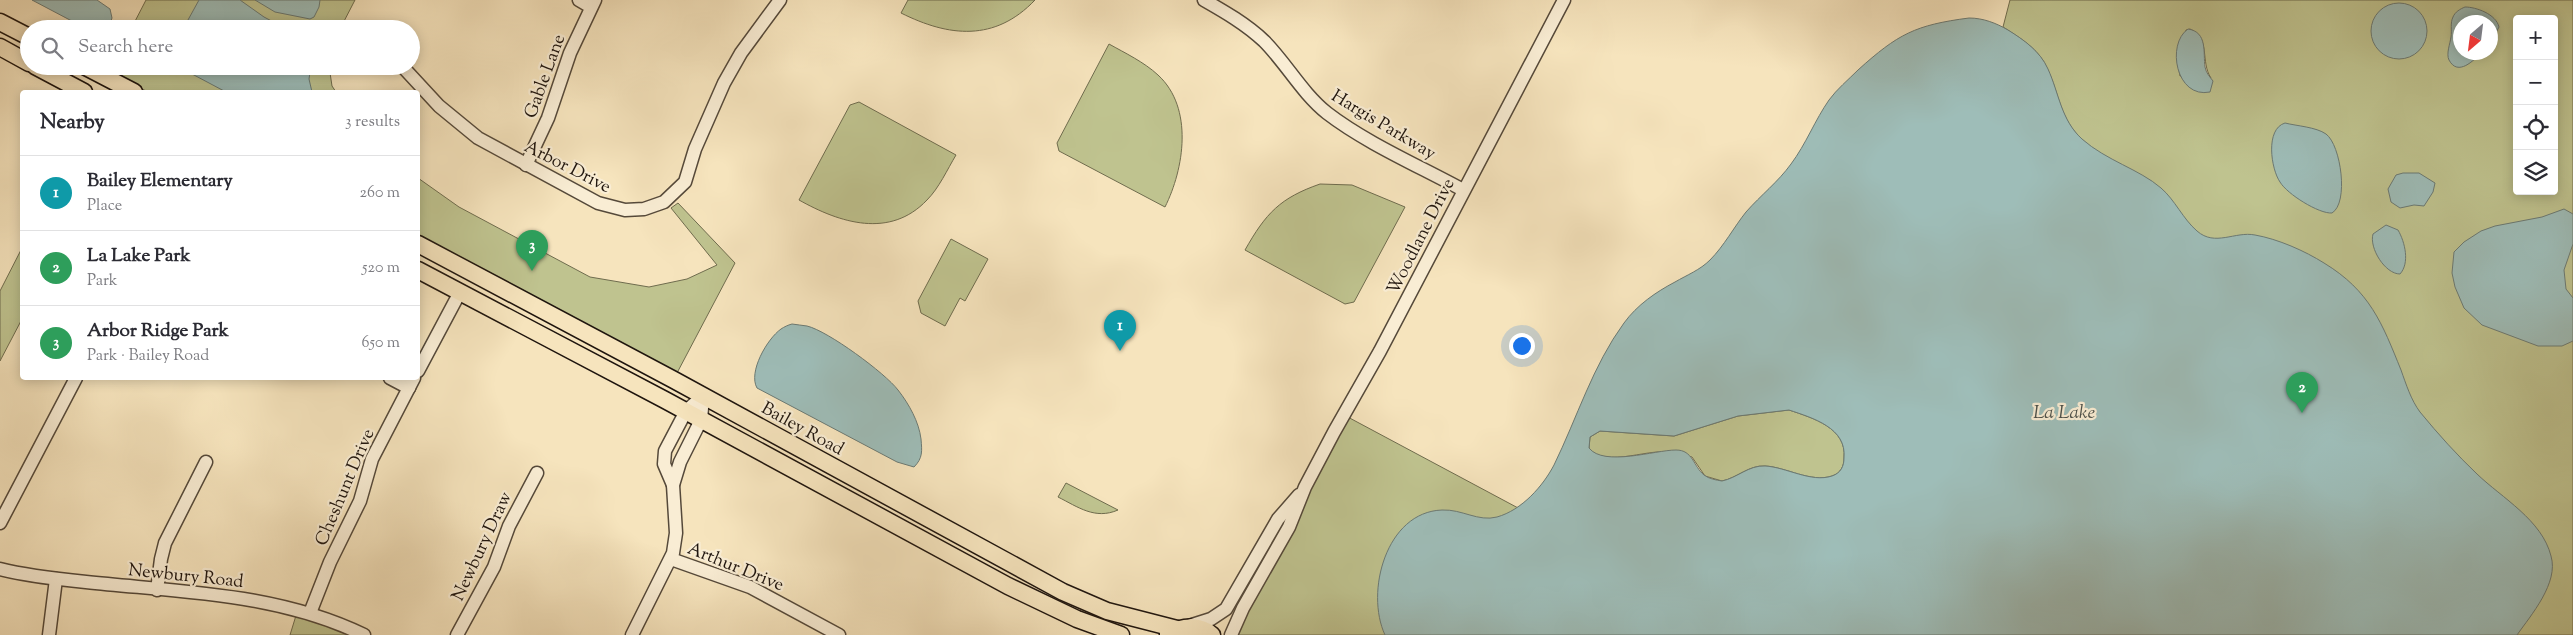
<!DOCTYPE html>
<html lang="en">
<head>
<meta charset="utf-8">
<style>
  :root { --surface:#fff; --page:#f2f2f3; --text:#2b2b33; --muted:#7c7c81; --line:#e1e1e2; --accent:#0f766e }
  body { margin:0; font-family:"Sorts Mill Goudy",serif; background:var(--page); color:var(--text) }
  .controls { position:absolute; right:15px; top:15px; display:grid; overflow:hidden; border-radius:5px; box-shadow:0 2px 12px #0003 }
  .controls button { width:45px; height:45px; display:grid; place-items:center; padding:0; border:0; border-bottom:1px solid var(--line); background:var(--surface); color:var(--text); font:25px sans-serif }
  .compass { position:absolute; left:2453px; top:15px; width:45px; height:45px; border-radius:50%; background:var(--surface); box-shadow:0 2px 12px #0003; rotate:208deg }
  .you { position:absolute; left:1521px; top:345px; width:18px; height:18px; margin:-12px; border:4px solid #fff; border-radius:50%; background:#1a73e8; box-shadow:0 0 0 8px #1a73e833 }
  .badge { display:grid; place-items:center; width:32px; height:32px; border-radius:50%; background:var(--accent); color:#fff; font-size:16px; font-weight:700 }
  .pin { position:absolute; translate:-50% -41px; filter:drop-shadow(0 1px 2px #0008) }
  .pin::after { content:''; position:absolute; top:26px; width:18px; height:15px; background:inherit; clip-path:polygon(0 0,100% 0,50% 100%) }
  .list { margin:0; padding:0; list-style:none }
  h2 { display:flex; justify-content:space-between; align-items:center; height:65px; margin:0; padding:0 20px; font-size:21px }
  h2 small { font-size:16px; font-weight:400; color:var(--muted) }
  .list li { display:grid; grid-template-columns:32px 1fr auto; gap:15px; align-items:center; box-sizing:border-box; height:75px; padding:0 20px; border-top:1px solid var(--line) }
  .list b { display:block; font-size:19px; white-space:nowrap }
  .list p { margin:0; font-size:16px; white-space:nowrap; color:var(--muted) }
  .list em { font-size:16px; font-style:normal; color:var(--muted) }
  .icon { flex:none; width:28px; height:28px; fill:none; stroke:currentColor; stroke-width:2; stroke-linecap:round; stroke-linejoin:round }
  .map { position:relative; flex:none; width:2573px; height:635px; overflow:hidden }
  .search { position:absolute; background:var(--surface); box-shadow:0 2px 12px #0003; left:20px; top:20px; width:400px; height:55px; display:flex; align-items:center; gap:12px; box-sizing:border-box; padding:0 18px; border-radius:28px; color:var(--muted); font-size:19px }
  .panel { position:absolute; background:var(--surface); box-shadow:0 2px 12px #0003; left:20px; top:90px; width:400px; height:290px; border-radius:5px }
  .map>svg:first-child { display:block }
  .green { fill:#bfc38f; stroke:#6f6c4e; fill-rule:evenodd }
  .water { fill:#9ebdb8; stroke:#6b7a74; fill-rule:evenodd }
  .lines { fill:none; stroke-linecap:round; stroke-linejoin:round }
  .minor-casing { stroke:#55493a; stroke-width:15 }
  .major-casing { stroke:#1f150e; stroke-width:19 }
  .minor { stroke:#f9edd4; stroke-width:12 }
  .major { stroke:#f6e4bd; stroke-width:16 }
  .labels { text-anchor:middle; stroke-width:4.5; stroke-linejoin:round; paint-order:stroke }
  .street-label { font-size:18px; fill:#1f150e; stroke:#f9edd4 }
  .water-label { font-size:19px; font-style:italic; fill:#4b504a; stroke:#f9edd4 }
</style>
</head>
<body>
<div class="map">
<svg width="2573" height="635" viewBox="0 0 2573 635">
  <rect width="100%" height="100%" fill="#f6e4bd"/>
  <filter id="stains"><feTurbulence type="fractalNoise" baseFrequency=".004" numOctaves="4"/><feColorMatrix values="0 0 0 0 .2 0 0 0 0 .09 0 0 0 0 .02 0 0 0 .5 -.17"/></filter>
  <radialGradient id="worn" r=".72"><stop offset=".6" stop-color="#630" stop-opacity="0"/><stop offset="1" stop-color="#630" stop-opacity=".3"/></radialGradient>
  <g class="green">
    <path d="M146,0h209l-15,29h-209z"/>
    <path d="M908,0h127c-40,42 -86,37 -134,13z"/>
    <path d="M2010,0h563v635h-660l238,-454c-27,-14 -60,-27 -79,-53 -13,-18 -15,-40 -25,-60 -8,-19 -27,-30 -44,-41zM2517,19h37v172h-37zM2460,22h30v30h-30zM2190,29c21,9 10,33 21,49l-31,-2 -3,-17 9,-29z"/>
    <path d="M1109,44c16,9 35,18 49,31 36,33 26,94 7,132l-106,-56 -2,-8z"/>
    <path d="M111,66h218l3,20 4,6h-188l-40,-21z"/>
    <path d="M859,102l97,53c-9,15 -17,33 -29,45 -37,39 -87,23 -128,0l51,-95z"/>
    <path d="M418,178l41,29 131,70 59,10 38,-8 30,-14 -46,-57 7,-5 57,60 -58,110 -259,-138z"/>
    <path d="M1320,184l32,1 53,22 -51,95 -9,2 -100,-54c21,-37 35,-52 75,-66z"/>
    <path d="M951,239l37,20 -23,42 -5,-3 -15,28 -24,-13 -3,-12z"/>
    <path d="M22,248v71l-22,42v-70z"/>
    <path d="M1789,410c24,8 58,18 55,48 0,8 -3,15 -12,18 -21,7 -46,-9 -67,-10 -16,-1 -28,12 -43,15l-17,-5 -13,-19c-8,-2 -18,-5 -27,-5 -20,-2 -60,15 -76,-3l1,-12 10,-6 74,5 64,-20z"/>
    <path d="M1344,415l322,172 -26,48h-409z"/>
    <path d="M1066,483l52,27c-23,10 -40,-3 -60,-13z"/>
    <path d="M298,609l66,26h-74z"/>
  </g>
  <g class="water">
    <path d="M32,0h65l13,9 2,9 -4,11h-21z"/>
    <path d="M199,0h41l24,17 17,9 15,3h-113z"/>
    <path d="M255,0h65l-1,7 -5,10 -4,2 -35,-7z"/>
    <circle cx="2399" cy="31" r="28"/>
    <path d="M2465,7c11,0 31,7 34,20l-8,15 -1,-20h-30v30l21,1c-7,7 -23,24 -32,7 -3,-6 1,-16 2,-23 1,-7 -1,-14 2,-20 2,-5 7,-8 12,-10z"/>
    <path d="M1969,18c14,0 27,5 39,12 16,10 32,21 40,39 11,24 13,51 34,70 25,22 57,30 79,49 14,12 22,31 36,43 18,16 38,0 58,4 23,4 50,16 69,28 46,28 58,60 77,107 5,14 10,30 19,42 18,22 37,43 57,62 25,24 65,46 74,82 8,27 -20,59 -34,79h-1132c-20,-43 1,-123 57,-125 20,-1 36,12 55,7 25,-7 46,-31 57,-52 23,-47 39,-100 70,-142 13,-18 32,-31 51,-41 12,-7 25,-12 35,-22 14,-14 24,-33 36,-48 15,-17 32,-30 45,-48 15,-20 24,-44 38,-64 8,-11 19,-20 29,-30 40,-36 57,-45 111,-52zM1789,410c24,8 58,18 55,48 0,8 -3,15 -12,18 -21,7 -46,-9 -67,-10 -16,-1 -28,12 -43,15 -6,-1 -13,-2 -18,-6 -11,-9 -11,-25 -28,-25 -21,0 -72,17 -87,-2l1,-11 10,-6 74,5 64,-20z"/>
    <path d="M2188,29c20,3 15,24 17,38 1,6 5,10 8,14l-3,11c-34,7 -44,-48 -22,-63z"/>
    <path d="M177,66h134l-2,13 3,13h-86z"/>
    <path d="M2285,123c12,3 31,4 41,11 15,11 23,69 6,79 -13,1 -45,-19 -52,-31 -9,-13 -15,-53 5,-59z"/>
    <path d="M2403,173h16l16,10 -2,9 -9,14 -10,-1 -14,3 -9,-6 -3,-13 8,-14z"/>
    <path d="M2564,209l9,5v30l-9,26 2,19 7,9v43l-11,5h-24l-56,-21 -18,-17 -9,-21 -3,-14 2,-21 10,-10 17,-11 14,-5 47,-9z"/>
    <path d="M2386,225l12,5c7,12 12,33 2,44 -15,0 -31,-26 -27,-40z"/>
    <path d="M792,324c5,1 10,1 15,2 21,5 78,47 91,64 11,14 21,32 23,49 1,12 2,19 -7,28l-17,-5 -140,-74c-9,-16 10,-49 24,-59 3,-2 7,-4 11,-5z"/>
  </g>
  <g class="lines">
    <defs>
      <g id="minor">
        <path d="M579,0l12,7"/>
        <path d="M1204,0c21,12 42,24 60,41 22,22 38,52 63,72 39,30 92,53 136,77"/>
        <path d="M402,66l37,40 39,32 120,65 27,7 19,-1 20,-7 21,-20 10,-33 29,-66 17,-30 39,-53"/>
        <path d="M526,165l22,-47 22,-65 25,-53"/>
        <path d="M418,371l42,-79"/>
        <path d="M390,378l19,10"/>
        <path d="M673,485l-9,-21 1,-13 21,-40 17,-15"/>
        <path d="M0,523l76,-145"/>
        <path d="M671,559l79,28 89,48"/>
        <path d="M0,569c28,7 57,10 86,13 94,10 192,11 278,53"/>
        <path d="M157,590l4,-31 4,-16 41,-81"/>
        <path d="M310,613l20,-51 30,-61 12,-42 42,-81"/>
        <path d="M1189,626l22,-7 15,-10 52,-90 21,-24"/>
        <path d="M49,635l7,-56"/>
        <path d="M457,635l37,-68 15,-41 28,-53"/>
        <path d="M632,635l41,-82 3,-20 -3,-48 7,-23 21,-42 2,-24"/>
        <path d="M1231,635l12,-27 46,-81 16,-40 29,-55 46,-81 184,-351"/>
      </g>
      <g id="major">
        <path d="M0,22l29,15"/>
        <path d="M0,47l29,16"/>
        <path d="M35,66l49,26"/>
        <path d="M84,66l50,26"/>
        <path d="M418,244l256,136 389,212 44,19 70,18"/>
        <path d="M418,270l247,130 343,186 69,33 44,16"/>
        <path d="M1168,634c14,-8 31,-10 44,1"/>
      </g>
    </defs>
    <use href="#minor" class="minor-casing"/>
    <use href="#major" class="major-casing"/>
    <use href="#minor" class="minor"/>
    <use href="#major" class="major"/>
  </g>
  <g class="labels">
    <g class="street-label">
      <text transform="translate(544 76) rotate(-70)" y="6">Gable Lane</text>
      <text transform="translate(1384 124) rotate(31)" y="6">Hargis Parkway</text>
      <text transform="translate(568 166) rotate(27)" y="6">Arbor Drive</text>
      <text transform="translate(1420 236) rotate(-63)" y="6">Woodlane Drive</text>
      <text transform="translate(803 428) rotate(29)" y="6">Bailey Road</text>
      <text transform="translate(344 487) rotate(-67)" y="6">Cheshunt Drive</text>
      <text transform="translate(481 546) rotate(-65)" y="6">Newbury Draw</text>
      <text transform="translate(736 566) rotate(22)" y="6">Arthur Drive</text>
      <text transform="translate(186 575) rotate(6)" y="6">Newbury Road</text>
    </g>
    <g class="water-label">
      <text x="2064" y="418">La Lake</text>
    </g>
  </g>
  <rect width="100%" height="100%" filter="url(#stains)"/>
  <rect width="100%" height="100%" fill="url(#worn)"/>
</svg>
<div class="controls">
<button>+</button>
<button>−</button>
<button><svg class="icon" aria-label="locate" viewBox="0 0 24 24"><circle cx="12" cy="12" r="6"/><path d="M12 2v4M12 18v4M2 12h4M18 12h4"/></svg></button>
<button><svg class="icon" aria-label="layers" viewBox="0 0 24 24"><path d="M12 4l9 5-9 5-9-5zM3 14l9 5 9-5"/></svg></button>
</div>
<svg class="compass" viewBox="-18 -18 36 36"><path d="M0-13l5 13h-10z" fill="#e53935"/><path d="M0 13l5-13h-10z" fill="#7c7c81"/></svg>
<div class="you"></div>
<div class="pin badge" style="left:1120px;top:351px;background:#0f9aa8">1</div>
<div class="pin badge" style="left:2302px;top:413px;background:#2e9e5b">2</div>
<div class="pin badge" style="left:532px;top:271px;background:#2e9e5b">3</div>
<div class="search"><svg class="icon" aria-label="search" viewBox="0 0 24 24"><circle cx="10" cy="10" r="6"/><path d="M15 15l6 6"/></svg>Search here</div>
<section class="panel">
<h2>Nearby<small>3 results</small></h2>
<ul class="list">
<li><span class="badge" style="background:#0f9aa8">1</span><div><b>Bailey Elementary</b><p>Place</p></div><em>260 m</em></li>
<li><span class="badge" style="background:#2e9e5b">2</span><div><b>La Lake Park</b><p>Park</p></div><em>520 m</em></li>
<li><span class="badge" style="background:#2e9e5b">3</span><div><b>Arbor Ridge Park</b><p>Park · Bailey Road</p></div><em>650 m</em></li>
</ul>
</section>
</div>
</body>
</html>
